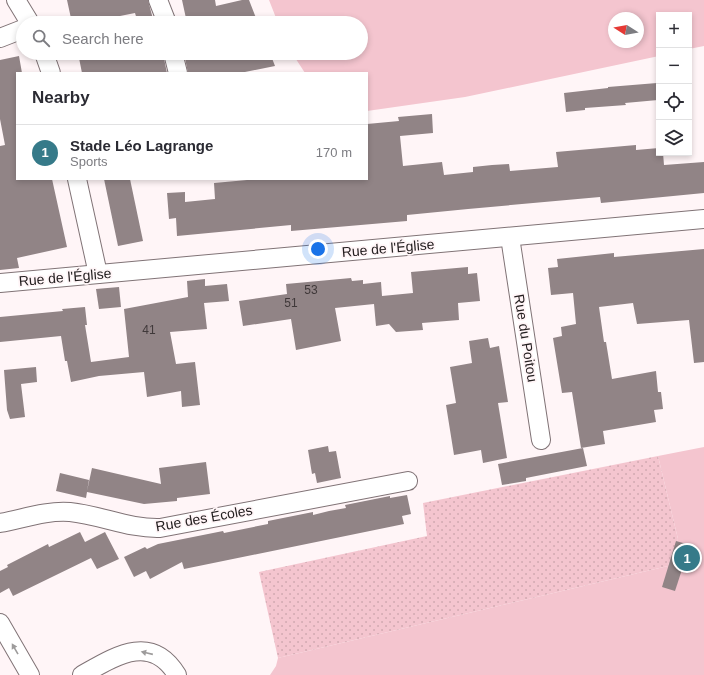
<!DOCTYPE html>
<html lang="en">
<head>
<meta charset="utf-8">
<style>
  :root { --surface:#fff; --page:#f7f7f7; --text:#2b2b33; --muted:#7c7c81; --line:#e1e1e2; --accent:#367a89 }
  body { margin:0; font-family:Helvetica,sans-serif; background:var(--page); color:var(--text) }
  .controls { position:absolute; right:12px; top:12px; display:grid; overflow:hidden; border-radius:0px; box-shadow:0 2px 6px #0003 }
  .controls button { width:36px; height:36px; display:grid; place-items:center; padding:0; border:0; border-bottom:1px solid var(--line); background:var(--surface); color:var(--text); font:20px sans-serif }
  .compass { position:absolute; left:608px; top:12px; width:36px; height:36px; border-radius:50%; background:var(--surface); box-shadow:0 2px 6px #0003; rotate:281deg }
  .you { position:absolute; left:318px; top:249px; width:14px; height:14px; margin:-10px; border:3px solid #fff; border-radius:50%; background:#1a73e8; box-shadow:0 0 0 6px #1a73e833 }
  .badge { display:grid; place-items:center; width:26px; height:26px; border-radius:50%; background:var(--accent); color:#fff; font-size:13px; font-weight:700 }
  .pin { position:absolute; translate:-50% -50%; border:2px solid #fff; box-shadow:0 1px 4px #0006 }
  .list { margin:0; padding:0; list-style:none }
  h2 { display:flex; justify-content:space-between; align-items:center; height:52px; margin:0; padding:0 16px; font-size:17px }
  h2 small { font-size:13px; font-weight:400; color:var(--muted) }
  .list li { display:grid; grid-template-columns:26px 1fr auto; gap:12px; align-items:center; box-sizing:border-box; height:56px; padding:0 16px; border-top:1px solid var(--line) }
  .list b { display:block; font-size:15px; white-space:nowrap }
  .list p { margin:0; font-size:13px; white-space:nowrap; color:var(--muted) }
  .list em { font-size:13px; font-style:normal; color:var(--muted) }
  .icon { flex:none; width:22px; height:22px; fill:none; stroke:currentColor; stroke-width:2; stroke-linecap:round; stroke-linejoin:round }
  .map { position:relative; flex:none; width:704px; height:675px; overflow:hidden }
  .search { position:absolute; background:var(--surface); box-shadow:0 2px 6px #0003; left:16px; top:16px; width:352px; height:44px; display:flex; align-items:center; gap:10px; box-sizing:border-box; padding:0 14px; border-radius:22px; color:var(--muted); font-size:15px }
  .panel { position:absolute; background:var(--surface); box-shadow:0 2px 6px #0003; left:16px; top:72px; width:352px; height:108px; border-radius:0px }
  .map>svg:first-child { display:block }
  .grass { fill:#f4c5cf; fill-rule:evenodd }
  .garden { fill:url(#garden-dots) }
  .building { fill:#918486 }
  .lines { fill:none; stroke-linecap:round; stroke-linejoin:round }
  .street-casing { stroke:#807376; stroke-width:20 }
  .street { stroke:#fff; stroke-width:18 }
  .oneway { fill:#9d9b9b }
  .labels { text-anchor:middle; stroke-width:3.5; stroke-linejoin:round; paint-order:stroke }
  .number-label { font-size:12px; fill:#40393a }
  .street-label { font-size:14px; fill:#252021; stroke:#fff5f7 }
</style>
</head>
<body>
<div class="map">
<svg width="704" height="675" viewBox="0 0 704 675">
  <defs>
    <pattern id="garden-dots" width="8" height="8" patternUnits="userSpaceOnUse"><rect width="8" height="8" fill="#f4c5cf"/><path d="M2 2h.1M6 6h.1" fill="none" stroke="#d1a9b1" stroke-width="1.8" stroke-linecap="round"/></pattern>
  </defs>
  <rect width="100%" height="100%" fill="#fff5f7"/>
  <g class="grass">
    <path d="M269,0h435v46l-15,3v-34h-30v41l-194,41 -98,14v-38h-62l-13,-20h69v-30h-83zM614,18h24v24h-24z"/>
    <path d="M704,447v228h-434l6,-9 2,-8 390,-92 5,-17h2l3,-10 -20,-83z"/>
  </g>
  <path class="garden" d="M658,456l20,83 -3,11h-2l-5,16 -390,92 -19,-86 168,-36 -4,-33z"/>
  <g class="building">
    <path d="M67,0h81l6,23h-16l-3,-10 -30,6v4h-33z"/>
    <path d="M182,0h33l1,6 26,-6h7l9,23h-71z"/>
    <path d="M78,53h34v4l20,-4h10l1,4 20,-3 4,19h-85z"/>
    <path d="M184,53h86l5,13 -35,7h-52z"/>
    <path d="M19,56l3,17h-5v106h35l15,68 -50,11 2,10 -19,2v-124l5,-1 -5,-26v-59z"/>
    <path d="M657,83l1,17 -33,3 1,2 -41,3v2l-19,2 -2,-19 44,-5v-1z"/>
    <path d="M432,114l1,19 -33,3 3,30 39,-4 2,13 29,-3v-5l19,-2 17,-1 1,7 48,-4 -2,-15 80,-7v5l23,-2v5h4l1,12 40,-3v31l-103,10 -1,-6 -132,12 -61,6v6l-116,10v-6l-114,11 -1,-18 -7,1 -2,-26 18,-1v10l30,-3 -1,-16 33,-3v-1h120v-55l32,-3 -1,-4z"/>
    <path d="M104,179h26l13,62 -25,5z"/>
    <path d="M704,249v113l-10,1 -5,-43 -52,4 -4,-21 -34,4 5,35h2l6,37 44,-8 2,21h3l2,17 -9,1 2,12 -53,9 2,13 -24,4 -9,-56 -10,1 -9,-55 9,-2 -1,-9 15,-3 -3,-31 -22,2 -3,-27 10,-1 -1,-8 57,-6v4z"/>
    <path d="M468,267v7l9,-1 3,28 -22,2 1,17 -37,3 1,7 -27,2 -7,-8 -13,2 -2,-22 -39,4 6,33 -45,9 -5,-31 -48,7 -4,-25 48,-7 -1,-10 65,-6 1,3 11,-1v4l18,-2 1,14 31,-3 -2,-21z"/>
    <path d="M205,279v7l22,-2 2,17 -25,2 3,26 -37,3 6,32 19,-2 5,43 -18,2 -1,-16 -34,6 -3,-25 -45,4 -28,6 -4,-21h-2l-4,-25 -61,6v-25l63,-6 -1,-2 23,-2 2,18h-2l6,37 38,-5 -5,-48 64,-12 -1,-16z"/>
    <path d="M119,287l2,20 -22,2 -3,-20z"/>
    <path d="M488,338l2,10 9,-2 9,56 -10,1 9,55 -24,5 -2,-13 -27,5 -8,-50 10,-2 -6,-36 22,-4 -3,-22z"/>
    <path d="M36,367l1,15 -16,2 4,33 -15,2 -3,-9 -3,-40z"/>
    <path d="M328,446l1,6 7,-1 5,27 -24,5 -2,-10 -3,1 -4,-24z"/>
    <path d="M583,448l4,18 -61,12v3l-24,4 -4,-21z"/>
    <path d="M206,462l4,32 -33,4v3l-33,3 -57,-12 -1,6 -30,-7 4,-18 29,7 -2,11 5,-23 69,16 -2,-16z"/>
    <path d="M407,495l4,19 -9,2 2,8 -220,45 -2,-7 -32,17 -4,-8 -12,6 -10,-20 21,-10 2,2 11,-5 65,-13 1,2 44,-9v-3l45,-9v3l16,-4 17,-3 -1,-3 45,-9v2z"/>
    <path d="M80,532l5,10 20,-10 14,27 -22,10 -6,-11 -78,38 -4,-8 -9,5v-22l8,-4 -1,-2 41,-21 1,3z"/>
    <path d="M676,541l14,4 -15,46 -13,-4z"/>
  </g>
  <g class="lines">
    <defs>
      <g id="street">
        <path d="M16,0l14,23"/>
        <path d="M158,0l9,23"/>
        <path d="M0,38l23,-9"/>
        <path d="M44,53l7,20"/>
        <path d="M173,53l5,20"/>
        <path d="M77,179l21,95"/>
        <path d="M510,237l31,203"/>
        <path d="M0,283l704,-64"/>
        <path d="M0,523c22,-4 47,-13 70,-11 30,3 60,17 90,16l248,-47"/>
        <path d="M0,623l30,52"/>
        <path d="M82,675c32,-18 69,-43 95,0"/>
      </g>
    </defs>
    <use href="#street" class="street-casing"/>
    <use href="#street" class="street"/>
  </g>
  <defs><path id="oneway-solid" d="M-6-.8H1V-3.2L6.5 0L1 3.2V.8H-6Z"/></defs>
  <g class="oneway">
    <use href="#oneway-solid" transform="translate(15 649) rotate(-120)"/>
    <use href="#oneway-solid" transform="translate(147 653) rotate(-167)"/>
  </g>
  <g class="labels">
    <g class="number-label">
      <text x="311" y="294">53</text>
      <text x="291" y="307">51</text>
      <text x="149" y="334">41</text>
    </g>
    <g class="street-label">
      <text transform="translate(388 248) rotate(-5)" y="5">Rue de l'Église</text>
      <text transform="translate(65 277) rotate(-5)" y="5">Rue de l'Église</text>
      <text transform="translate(526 338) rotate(81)" y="5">Rue du Poitou</text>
      <text transform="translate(204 518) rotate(-10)" y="5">Rue des Écoles</text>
    </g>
  </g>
</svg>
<div class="controls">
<button>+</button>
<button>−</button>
<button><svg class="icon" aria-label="locate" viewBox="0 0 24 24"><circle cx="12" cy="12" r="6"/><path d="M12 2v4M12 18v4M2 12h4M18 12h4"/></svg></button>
<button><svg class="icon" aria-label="layers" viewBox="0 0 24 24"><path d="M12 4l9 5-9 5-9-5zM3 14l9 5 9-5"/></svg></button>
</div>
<svg class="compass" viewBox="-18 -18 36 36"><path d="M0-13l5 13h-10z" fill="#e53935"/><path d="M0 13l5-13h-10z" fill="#7c7c81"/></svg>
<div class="you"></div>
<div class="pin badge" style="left:687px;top:558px">1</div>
<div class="search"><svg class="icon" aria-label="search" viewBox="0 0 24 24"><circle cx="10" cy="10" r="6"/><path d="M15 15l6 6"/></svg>Search here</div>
<section class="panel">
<h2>Nearby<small></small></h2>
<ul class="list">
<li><span class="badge">1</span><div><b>Stade Léo Lagrange</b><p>Sports</p></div><em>170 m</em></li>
</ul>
</section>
</div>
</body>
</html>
